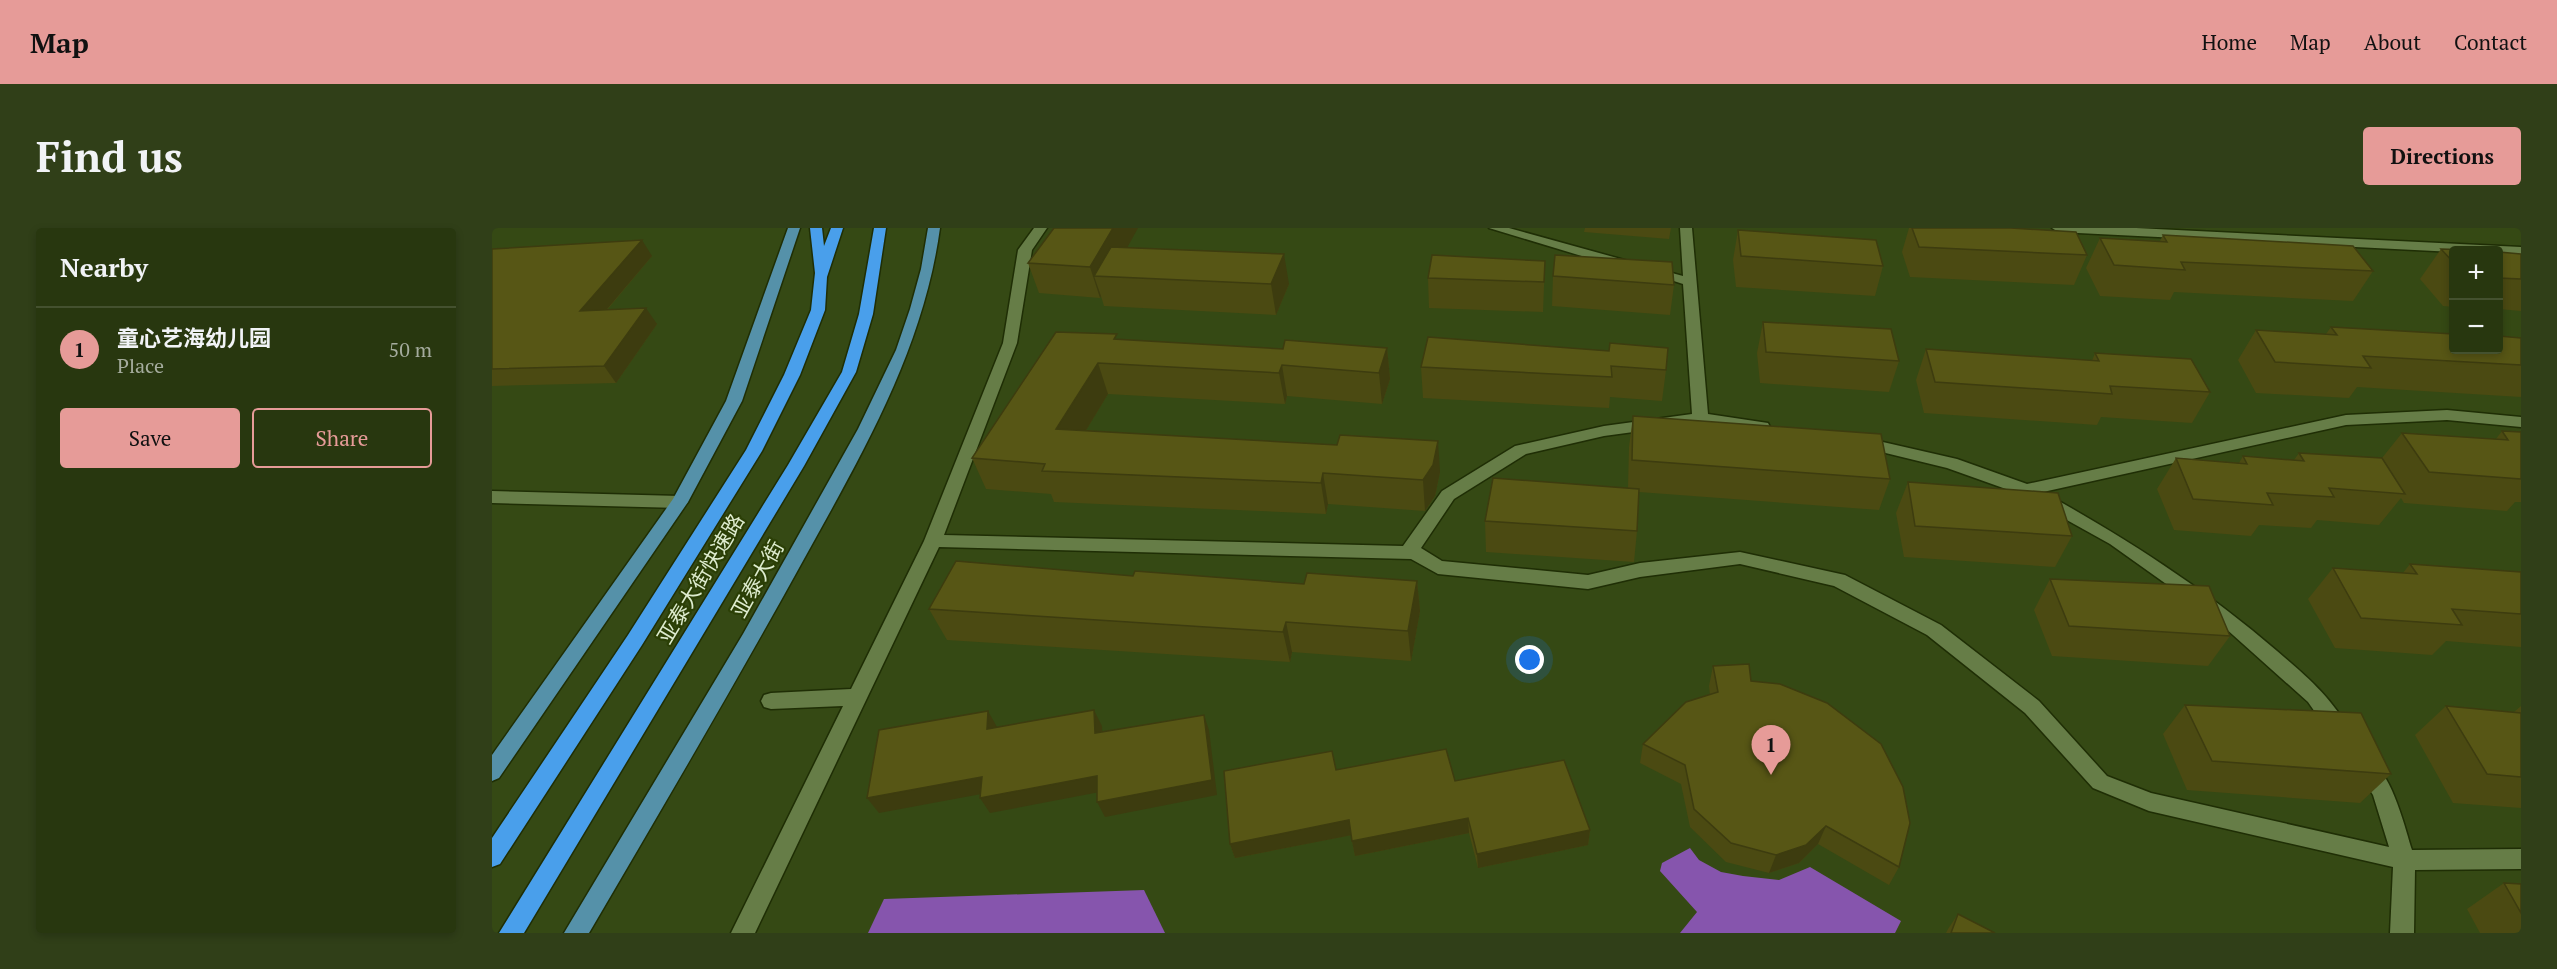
<!DOCTYPE html>
<html lang="en">
<head>
<meta charset="utf-8">
<style>
  :root { --surface:#28370f; --page:#303f18; --text:#f1f3f6; --muted:#a5ac9e; --line:#44512f; --accent:#e69b98 }
  body { margin:0; font-family:"PT Serif","Noto Sans SC",serif; background:var(--page); color:var(--text) }
  .controls { position:absolute; right:18px; top:18px; display:grid; overflow:hidden; border-radius:6px; box-shadow:0 3px 9px #0003 }
  .controls button { width:54px; height:54px; display:grid; place-items:center; padding:0; border:0; border-bottom:2px solid var(--line); background:var(--surface); color:var(--text); font:30px sans-serif }
  .you { position:absolute; left:1038px; top:432px; width:21px; height:21px; margin:-15px; border:4px solid #fff; border-radius:50%; background:#1a73e8; box-shadow:0 0 0 9px #1a73e833 }
  .badge { display:grid; place-items:center; width:39px; height:39px; border-radius:50%; background:var(--accent); color:#111; font-size:20px; font-weight:700 }
  .pin { position:absolute; translate:-50% -50px; filter:drop-shadow(0 2px 3px #0008) }
  .pin::after { content:''; position:absolute; top:32px; width:21px; height:18px; background:inherit; clip-path:polygon(0 0,100% 0,50% 100%) }
  .list { margin:0; padding:0; list-style:none }
  h2 { display:flex; justify-content:space-between; align-items:center; height:78px; margin:0; padding:0 24px; font-size:26px }
  h2 small { font-size:20px; font-weight:400; color:var(--muted) }
  .list li { display:grid; grid-template-columns:39px 1fr auto; gap:18px; align-items:center; box-sizing:border-box; height:84px; padding:0 24px; border-top:2px solid var(--line) }
  .list b { display:block; font-size:22px; white-space:nowrap }
  .list p { margin:0; font-size:20px; white-space:nowrap; color:var(--muted) }
  .list em { font-size:20px; font-style:normal; color:var(--muted) }
  .actions { display:flex; gap:12px; padding:18px 24px }
  .actions a { flex:1; padding:14px 0; border:2px solid var(--accent); border-radius:6px; text-align:center; font-size:21px; color:var(--accent) }
  .actions .main { background:var(--accent); color:#111 }
  .map { position:relative; flex:none; width:2029px; height:705px; overflow:hidden; border-radius:6px }
  header { display:flex; align-items:center; gap:36px; box-sizing:border-box; height:84px; padding:0 30px; background:var(--accent); color:#111 }
  header strong { font-size:28px }
  nav { display:flex; gap:33px; margin-inline-start:auto; font-size:21px }
  .intro { display:flex; align-items:center; justify-content:space-between; box-sizing:border-box; height:144px; padding:0 36px }
  h1 { margin:0; font-size:42px }
  .button { padding:15px 27px; border-radius:6px; background:var(--accent); color:#111; font-size:21px; font-weight:700 }
  main { display:flex; gap:36px; padding:0 36px }
  aside { flex:1; background:var(--surface); border-radius:6px; box-shadow:0 3px 9px #0003 }
  .map>svg:first-child { display:block }
  .water { fill:#8655ad }
  .lines { fill:none; stroke-linecap:round; stroke-linejoin:round }
  .minor-casing { stroke:#1f2e05; stroke-width:3 }
  .major-casing { stroke:#1f2e05; stroke-width:3 }
  .highway-casing { stroke:#1f2e05; stroke-width:3 }
  .minor { fill:#667d47; fill-rule:evenodd }
  .major { fill:#5591a9; fill-rule:evenodd }
  .highway { fill:#499feb; fill-rule:evenodd }
  .wall { fill:#4b4a12 }
  .shaded-wall { fill:#3d3c0f }
  .building { fill:#575615; stroke:#3d3c0f; stroke-width:1.5 }
  .labels { text-anchor:middle; stroke-width:4.5; stroke-linejoin:round; paint-order:stroke }
  .street-label { font-size:21px; fill:#deeccf; stroke:#2b3f06 }
</style>
</head>
<body>
<header>
<strong>Map</strong>
<nav><a>Home</a><a>Map</a><a>About</a><a>Contact</a></nav>
</header>
<div class="intro"><h1>Find us</h1><a class="button">Directions</a></div>
<main>
<aside>
<h2>Nearby<small></small></h2>
<ul class="list">
<li><span class="badge">1</span><div><b>童心艺海幼儿园</b><p>Place</p></div><em>50 m</em></li>
</ul>
<div class="actions"><a class="main">Save</a><a>Share</a></div>
</aside>
<div class="map">
<svg width="2029" height="705" viewBox="0 0 2029 705">
  <rect width="100%" height="100%" fill="#354914"/>
  <g class="water">
    <path d="M1198,620l9,12 22,12 22,4 36,4 31,-13 91,54 -6,12h-215l17,-21 -37,-41 2,-8z"/>
    <path d="M652,662l21,43h-297l16,-34z"/>
  </g>
  <g class="lines">
    <defs>
      <g id="minor">
        <path d="M542,0h13l-15,22 -15,93 -73,192 459,11 39,-55 73,-45 89,-20 88,-12 -9,-130 -40,-13 7,-4 33,9 -3,-48h12l16,186 60,9 2,4 -2,4 -6,1 -62,-9 -96,13 -78,18 -72,45 -33,49 21,13 146,14 52,-12 100,-11 105,23 96,50 98,76 68,75 44,17 238,54 -16,-52 -18,-28 3,-6c29,-11 47,68 54,89l109,-1v20l-106,1 -1,63h-24l3,-66 -244,-56 -56,-23 -68,-75 -98,-78 -93,-49 -94,-22 -100,13 -52,12 -150,-15 -27,-15 -472,-12 -184,386h-24l112,-227 -72,3 -7,-2 -3,-6 3,-6 7,-2 80,-4 73,-148 79,-198 15,-93z"/>
        <path d="M997,0h20l119,33 2,3 -2,3h-10z"/>
        <path d="M1560,0h84l385,19v8l-23,-1v-4l-44,2 -396,-20z"/>
        <path d="M1955,182l74,7v10l-74,-7 -101,5 -303,67c84,47 161,96 234,159 28,24 56,47 73,81l-3,6 -7,2 -7,-2 -25,-36 -94,-84 -104,-74 -90,-50 -73,-26 -86,-21 -8,-5 8,-5 96,22 70,25 319,-69z"/>
        <path d="M0,263l188,5 8,6 -8,6 -188,-5z"/>
      </g>
      <g id="major">
        <path d="M296,0h12l-58,173 -54,101 -189,276 -7,3v-26l181,-256 53,-98z"/>
        <path d="M436,0h12c-17,125 -81,231 -141,340 -68,123 -139,244 -210,365h-25l179,-299 115,-205 38,-79 14,-41 11,-40z"/>
      </g>
      <g id="highway">
        <path d="M318,0h12l2,18 7,-18h12l-16,49 -2,33 -25,65 -38,76 -120,194 -142,219 -8,3v-29l136,-203 118,-185 38,-75 27,-65 4,-37z"/>
        <path d="M382,0h12l-13,86 -17,58 -52,94 -280,467h-25l289,-468 54,-93 17,-58z"/>
      </g>
    </defs>
    <use href="#minor" class="minor-casing"/>
    <use href="#major" class="major-casing"/>
    <use href="#highway" class="highway-casing"/>
    <use href="#minor" class="minor"/>
    <use href="#major" class="major"/>
    <use href="#highway" class="highway"/>
  </g>
  <g class="wall">
    <path d="M1093,0h86l-2,11 -85,-7z"/>
    <path d="M1417,0h102l76,27 -13,30 -164,-8 -8,-25z"/>
    <path d="M1246,2l145,36 -8,30 -139,-9 -3,-27z"/>
    <path d="M1671,7l210,36 -20,30 -179,-9 -4,8 -70,-4 -14,-28 14,-30 60,3z"/>
    <path d="M635,20l162,36 -13,31 -172,-9 -3,-10 -1,2 -61,-5 -11,-30z"/>
    <path d="M0,21l160,7 -45,54 50,14 -41,59 -124,3z"/>
    <path d="M1949,21l13,1v57l-11,-1 -23,-27z"/>
    <path d="M2007,24l22,2v57l-22,-2z"/>
    <path d="M1053,33l-2,51 -114,-4 -1,-30z"/>
    <path d="M1061,48l121,9 -4,30 -118,-9z"/>
    <path d="M1271,94l136,39 -10,31 -129,-9 -3,-30z"/>
    <path d="M1839,99l190,11v59l-164,-10 -8,11 -93,-5 -18,-33 18,-30 70,4z"/>
    <path d="M936,109l238,33 -4,31 -52,-4 -1,11 -186,-10 -2,-31z"/>
    <path d="M626,111l165,10 104,-1 3,31 -8,25 -95,-8 -2,8 -177,-10 -22,36 354,42 -5,24 -10,15 -97,-7 -2,10 -272,-12 -3,-8 -65,-5 -14,-31z"/>
    <path d="M1434,121l166,12 3,-8 115,39 -18,31 -91,-6 -4,8 -173,-12 -8,-33z"/>
    <path d="M1141,188l257,63 -11,31 -240,-18 -2,39 -3,31 -148,-10 -1,-31 143,-33 1,-41z"/>
    <path d="M2010,203l19,1v70h-6l-8,9 -103,-8 -3,-5 -22,27 -62,-5 -6,8 -52,-3 -8,11 -77,-6 -17,-41 19,-31 63,5 4,-7 51,4 5,-7 83,5 20,-25 94,6z"/>
    <path d="M1416,254l164,54 -17,31 -151,-10 -8,-44z"/>
    <path d="M1918,336l111,8v75l-75,-6 -14,14 -97,-7 -27,-49 25,-31 70,5z"/>
    <path d="M641,348l171,8 113,-3 3,30 -9,50 -119,-9 -2,10 -343,-22 -18,-31z"/>
    <path d="M1558,351l180,57 -22,30 -156,-10 -18,-46z"/>
    <path d="M1221,438l38,15 148,186 -10,18 -71,-41 -19,19 -30,10 -43,-11 -36,-35 -9,-43 -41,-21 3,-19 67,-49 -1,-9z"/>
    <path d="M1693,477l206,69 -31,29 -173,-13 -24,-56z"/>
    <path d="M1954,478l68,6 7,-6v102l-68,-5 -38,-68z"/>
    <path d="M844,542l119,11 135,49 -2,15 -110,23 -9,-35 -114,23 -4,-21 -116,23 -5,-14z"/>
    <path d="M2012,655l17,1v49h-41l-13,-24z"/>
    <path d="M1466,686l37,19h-49l2,-4z"/>
  </g>
  <g class="shaded-wall">
    <path d="M621,0h25l-27,49 -17,-1 7,20 -1,2 -10,-31z"/>
    <path d="M150,12l10,16 -60,71 -12,-16z"/>
    <path d="M792,26l5,30 -13,31 -5,-31z"/>
    <path d="M154,80l11,16 -41,59 -12,-17z"/>
    <path d="M895,120l3,31 -8,25 -3,-31z"/>
    <path d="M606,135l10,31 -40,66 -12,-31z"/>
    <path d="M790,137l5,31 -2,8 -6,-31z"/>
    <path d="M946,213l2,31 -5,24 -10,15 -2,-31z"/>
    <path d="M831,245l5,31 -2,10 -5,-31z"/>
    <path d="M925,353l3,30 -9,50 -3,-30z"/>
    <path d="M794,394l6,30 -2,10 -7,-30z"/>
    <path d="M602,482l8,16 1,23 -8,-16z"/>
    <path d="M496,483l9,16 -10,2z"/>
    <path d="M712,487l5,15 8,65 -112,22 -8,-15z"/>
    <path d="M605,548l8,15 -115,22 -10,-15z"/>
    <path d="M490,549l10,15 -113,21 -12,-15z"/>
    <path d="M976,590l1,15 -114,23 -3,-15z"/>
    <path d="M857,592l3,15 -117,23 -5,-14z"/>
    <path d="M1334,598l-8,18 -19,19 -30,10 7,-18z"/>
    <path d="M1098,602l-2,15 -110,23 -1,-14z"/>
  </g>
  <g class="building">
    <path d="M562,0h59l-23,39 -62,-4z"/>
    <path d="M1420,0h99l65,4 11,23 -168,-8z"/>
    <path d="M1246,2l138,10 7,26 -142,-10z"/>
    <path d="M1671,7l190,11 20,25 -192,-9 4,8 -71,-5 -14,-27 67,4z"/>
    <path d="M150,12l-62,71 66,-3 -42,58 -112,3v-120z"/>
    <path d="M619,19l173,7 -13,30 -177,-8z"/>
    <path d="M1949,21l28,1h-15v13z"/>
    <path d="M2007,24l22,2v25l-22,-1z"/>
    <path d="M940,27l113,6 -1,21 -116,-4z"/>
    <path d="M1063,27l117,7 2,23 -121,-9z"/>
    <path d="M1271,94l128,7 8,32 -133,-9z"/>
    <path d="M1839,99l123,7v16h45v-14l22,2v27l-158,-9 8,12 -96,-6 -19,-32 81,5z"/>
    <path d="M564,104l61,2 -3,5 169,10 2,-9 102,8 -8,25 -97,-8 -3,8 -181,-10 -42,66 281,16 3,-10 98,6 -5,24 -10,15 -100,-7 -2,10 -279,-12 3,-7 -73,-6z"/>
    <path d="M936,109l181,14 1,-8 58,5 -2,22 -55,-4 1,11 -191,-10z"/>
    <path d="M1434,121l173,12 -4,-8 96,6 19,33 -100,-6 2,8 -177,-12z"/>
    <path d="M1141,188l248,18 9,45 -258,-19z"/>
    <path d="M2010,203l19,1v47l-92,-7 -27,-39 106,7z"/>
    <path d="M1807,225l83,5 23,36 -76,-6 5,9 -67,-4 6,12 -80,-6 -17,-41 71,6 -4,-8 61,5z"/>
    <path d="M1001,250l146,11 -2,42 -152,-10z"/>
    <path d="M1416,254l150,11 14,43 -157,-10z"/>
    <path d="M464,333l177,15 2,-5 169,13 3,-11 110,8 -9,50 -122,-9 -3,10 -354,-23z"/>
    <path d="M1918,336l111,8v42l-69,-5 10,16 -101,-7 -28,-50 84,6z"/>
    <path d="M1558,351l159,7 21,50 -161,-10z"/>
    <path d="M1257,436l2,17 29,3 47,19 54,41 22,43 7,36 -11,44 -73,-41 -20,19 -30,10 -45,-12 -37,-34 -9,-44 -42,-21 43,-42 32,-10 -5,-26z"/>
    <path d="M1693,477l176,8 30,61 -179,-13z"/>
    <path d="M1954,478l75,7v64l-34,-3z"/>
    <path d="M602,482l1,23 109,-18 8,65 -115,22v-26l-117,22 2,-21 -115,21 12,-68 109,-19 -1,18z"/>
    <path d="M954,521l9,32 109,-21 26,70 -113,24 -9,-36 -116,23 -3,-21 -119,24 -6,-73 108,-20 4,19z"/>
    <path d="M2012,655l17,1v29z"/>
    <path d="M1466,686l37,19h-44z"/>
  </g>
  <g class="labels">
    <g class="street-label">
      <text transform="translate(209 351) rotate(-59)" y="7">亚泰大街快速路</text>
      <text transform="translate(266 351) rotate(-61)" y="7">亚泰大街</text>
    </g>
  </g>
</svg>
<div class="controls">
<button>+</button>
<button>−</button>
</div>
<div class="you"></div>
<div class="pin badge" style="left:1279px;top:547px">1</div>
</div>
</main>
</body>
</html>
